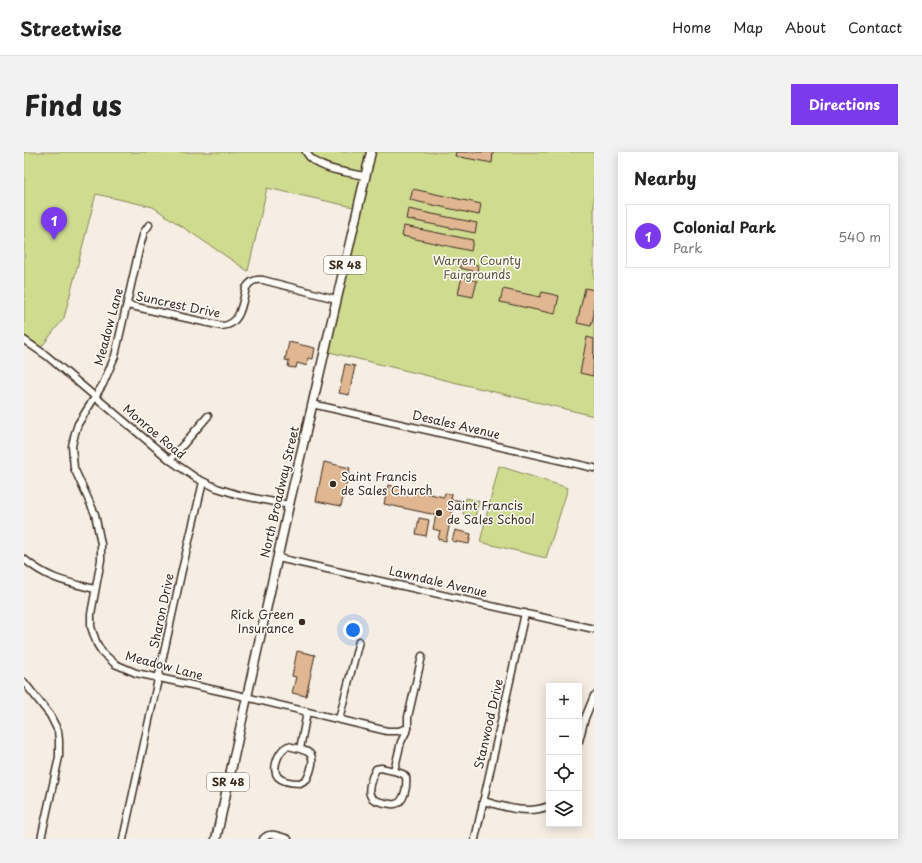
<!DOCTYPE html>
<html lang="en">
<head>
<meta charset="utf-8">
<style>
  :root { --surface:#fff; --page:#f2f2f2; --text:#222; --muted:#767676; --line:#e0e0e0; --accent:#7c3aed }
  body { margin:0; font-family:"Playpen Sans",sans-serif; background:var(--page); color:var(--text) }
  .controls { position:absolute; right:12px; bottom:12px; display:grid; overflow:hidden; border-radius:0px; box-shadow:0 2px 10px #0003 }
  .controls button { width:36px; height:36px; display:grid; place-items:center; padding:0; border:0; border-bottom:1px solid var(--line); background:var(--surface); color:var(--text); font:20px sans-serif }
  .you { position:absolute; left:329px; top:478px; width:14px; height:14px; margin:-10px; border:3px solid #fff; border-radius:50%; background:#1a73e8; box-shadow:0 0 0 6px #1a73e833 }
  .badge { display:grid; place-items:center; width:26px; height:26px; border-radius:50%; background:var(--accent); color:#fff; font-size:13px; font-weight:700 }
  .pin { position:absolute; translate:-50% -33px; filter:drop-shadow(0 1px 2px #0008) }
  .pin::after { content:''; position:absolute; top:21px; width:14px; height:12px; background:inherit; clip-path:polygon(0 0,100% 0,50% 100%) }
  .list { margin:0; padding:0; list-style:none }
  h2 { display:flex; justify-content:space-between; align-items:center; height:52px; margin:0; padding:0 16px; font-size:17px }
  h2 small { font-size:13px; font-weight:400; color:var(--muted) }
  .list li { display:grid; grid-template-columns:26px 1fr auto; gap:12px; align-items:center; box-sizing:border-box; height:64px; margin:0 8px 8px; padding:0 8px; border:1px solid var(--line); border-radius:0px }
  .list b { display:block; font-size:15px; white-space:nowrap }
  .list p { margin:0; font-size:13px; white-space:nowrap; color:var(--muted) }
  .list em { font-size:13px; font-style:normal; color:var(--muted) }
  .icon { flex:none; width:22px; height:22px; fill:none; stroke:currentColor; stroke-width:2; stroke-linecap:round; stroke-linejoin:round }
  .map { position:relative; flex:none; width:570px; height:687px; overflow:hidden; border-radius:0px }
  header { display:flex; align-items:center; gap:24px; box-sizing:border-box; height:56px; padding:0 20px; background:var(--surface); border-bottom:1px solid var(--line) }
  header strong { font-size:19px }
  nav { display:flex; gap:22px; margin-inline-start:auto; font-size:14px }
  .intro { display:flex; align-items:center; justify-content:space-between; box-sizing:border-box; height:96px; padding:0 24px }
  h1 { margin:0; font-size:28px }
  .button { padding:10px 18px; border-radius:0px; background:var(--accent); color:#fff; font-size:14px; font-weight:700 }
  main { display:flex; gap:24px; padding:0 24px }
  aside { flex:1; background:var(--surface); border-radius:0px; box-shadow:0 2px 10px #0003 }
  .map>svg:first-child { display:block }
  .green { fill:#cfdc90; stroke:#858357 }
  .building { fill:#e0b791; stroke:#3b2a1e }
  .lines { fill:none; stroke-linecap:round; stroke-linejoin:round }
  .minor-casing { stroke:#3b2a1e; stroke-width:9 }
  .major-casing { stroke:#3b2a1e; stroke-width:11 }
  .minor { stroke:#fdfcf7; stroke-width:6 }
  .major { stroke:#fdfcf7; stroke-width:8 }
  .poi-dot { fill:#3b2a1e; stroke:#fdfcf7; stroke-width:1.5 }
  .labels { text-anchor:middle; stroke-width:3; stroke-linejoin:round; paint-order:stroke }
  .shield { fill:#fdfcf7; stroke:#75695f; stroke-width:1 }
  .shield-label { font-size:11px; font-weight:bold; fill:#3b2a1e }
  .park-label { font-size:12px; fill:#60563a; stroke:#fdfcf7 }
  .street-label { font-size:12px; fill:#3b2a1e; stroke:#fdfcf7 }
  .poi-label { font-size:12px; fill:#3b2a1e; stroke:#fdfcf7; text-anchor:start }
</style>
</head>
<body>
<header>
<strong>Streetwise</strong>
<nav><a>Home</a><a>Map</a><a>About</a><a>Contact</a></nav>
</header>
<div class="intro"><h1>Find us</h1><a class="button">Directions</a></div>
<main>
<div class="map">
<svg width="570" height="687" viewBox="0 0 570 687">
  <rect width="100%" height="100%" fill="#f7eee3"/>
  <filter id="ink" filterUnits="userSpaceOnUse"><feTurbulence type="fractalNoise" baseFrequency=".025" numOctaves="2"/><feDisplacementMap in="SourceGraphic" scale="8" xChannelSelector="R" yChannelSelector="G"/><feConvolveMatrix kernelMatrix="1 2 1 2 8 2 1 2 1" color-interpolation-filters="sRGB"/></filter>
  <g filter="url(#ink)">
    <g class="green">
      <path d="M0,0h570v264l-269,-65 33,-143 -91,-20 -19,83 -95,-64 -57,-13 -32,124 -25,32 -15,-10z"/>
      <path d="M475,314l69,22 -22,70 -66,-16z"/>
      <path d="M442,346l13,3 -4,16 -12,-3z"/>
    </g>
    <g class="building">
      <path d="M432,0h37l-1,11 -37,-7z"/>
      <path d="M389,37l68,15 -2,11 -69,-15z"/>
      <path d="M384,57l69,14 -2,10 -69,-14z"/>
      <path d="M380,74l69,14 -2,11 -69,-15z"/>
      <path d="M437,109l17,4 -1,7 -17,-4z"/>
      <path d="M438,125l15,4 -4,16 -15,-3z"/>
      <path d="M561,136l9,2v24l-3,12 -14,-3z"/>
      <path d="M479,137l37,8 2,-5 17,4 -4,18 -55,-12z"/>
      <path d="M563,185l7,2 -1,37 -13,-3z"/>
      <path d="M265,190l26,6 -2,11 -5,-1 -1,8 -10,-3 -1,5 -8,-1 1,-6 -4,-1z"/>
      <path d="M321,212l10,2 -6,29 -10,-2z"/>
      <path d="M300,310l26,6 -9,38 -25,-5z"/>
      <path d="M364,333l56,12 1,-4 7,1 -1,5 11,2 -2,9 -7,-1 -7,32 -8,-2 2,-8 -7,-2 3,-14 -52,-11z"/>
      <path d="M395,366l10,2 -3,16 -10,-2z"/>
      <path d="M431,378l16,4 -2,10 -17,-3z"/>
      <path d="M273,499l18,4 -9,41 -14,-3 4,-16 -4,-1z"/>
    </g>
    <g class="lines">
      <defs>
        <g id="minor">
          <path d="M282,0c10,18 41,20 59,24"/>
          <path d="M125,73l-5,7 -5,18 -24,106 -12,28 -25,40 -3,9 -3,13 2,22 21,46 6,30v16l-10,54v13l6,17 5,8 13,12 21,9 93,20 158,38h11l10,-3"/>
          <path d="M103,153l95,21c19,-1 20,-23 24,-38 4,-7 9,-9 17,-8l73,19"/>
          <path d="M0,188l23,16 123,104 26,18 21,10 22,7 50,10"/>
          <path d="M288,252l282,64"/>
          <path d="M146,308l38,-44"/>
          <path d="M254,406l316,71"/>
          <path d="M0,407c24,20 42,23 71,30"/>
          <path d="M0,530l26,33 8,16 1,9v17l-18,82"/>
          <path d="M315,567l20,-78"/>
          <path d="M555,589l6,-23 9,-22"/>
          <path d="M276,597c2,1 7,2 9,4 7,5 1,20 -2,26l-7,4c-7,0 -17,-1 -22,-6 -7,-9 1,-27 10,-31l12,3 7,-37"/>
          <path d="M370,619l9,3 3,3c1,8 -1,26 -11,27 -3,1 -7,-1 -10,-1 -4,-1 -9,-2 -12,-4 -8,-6 -1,-23 3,-30l5,-1 13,3 7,-29 7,-14v-11l14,-61"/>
          <path d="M459,649c22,6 44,14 66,5"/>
          <path d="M99,687l59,-269 21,-88"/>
          <path d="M239,687c6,-8 16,-3 25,0"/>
          <path d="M451,687l50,-226"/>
        </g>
        <path id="major" d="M192,687l73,-334 82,-353"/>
      </defs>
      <use href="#minor" class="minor-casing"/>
      <use href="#major" class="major-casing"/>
      <use href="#minor" class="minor"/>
      <use href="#major" class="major"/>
    </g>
  </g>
  <g class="poi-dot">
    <circle cx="309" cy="332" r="4"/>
    <circle cx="415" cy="361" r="4"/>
    <circle cx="278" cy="470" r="4"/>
  </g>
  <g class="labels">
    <g class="shield">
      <rect x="300" y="104" width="42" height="18" rx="3"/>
      <rect x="183" y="621" width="42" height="18" rx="3"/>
    </g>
    <g class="shield-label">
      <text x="321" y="117">SR 48</text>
      <text x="204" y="634">SR 48</text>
    </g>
    <g class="park-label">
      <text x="453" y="113">Warren County<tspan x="453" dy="14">Fairgrounds</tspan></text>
    </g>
    <g class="street-label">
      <text transform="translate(154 153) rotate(12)" y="4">Suncrest Drive</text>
      <text transform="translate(85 175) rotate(-75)" y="4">Meadow Lane</text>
      <text transform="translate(432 273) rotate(13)" y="4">Desales Avenue</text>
      <text transform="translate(130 280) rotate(40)" y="4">Monroe Road</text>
      <text transform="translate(256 340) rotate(-77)" y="4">North Broadway Street</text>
      <text transform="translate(414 430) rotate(13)" y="4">Lawndale Avenue</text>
      <text transform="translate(138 459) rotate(-78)" y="4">Sharon Drive</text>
      <text transform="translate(140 514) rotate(15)" y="4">Meadow Lane</text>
      <text transform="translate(465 572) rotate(-77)" y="4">Stanwood Drive</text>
    </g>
    <g class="poi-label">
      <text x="317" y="329">Saint Francis<tspan x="317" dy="14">de Sales Church</tspan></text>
      <text x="423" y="358">Saint Francis<tspan x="423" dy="14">de Sales School</tspan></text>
      <text x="270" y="467" text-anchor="end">Rick Green<tspan x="270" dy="14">Insurance</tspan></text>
    </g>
  </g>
</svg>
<div class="controls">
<button>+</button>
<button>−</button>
<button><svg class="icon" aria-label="locate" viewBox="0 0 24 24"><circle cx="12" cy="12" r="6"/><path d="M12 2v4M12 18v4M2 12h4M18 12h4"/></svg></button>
<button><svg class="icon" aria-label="layers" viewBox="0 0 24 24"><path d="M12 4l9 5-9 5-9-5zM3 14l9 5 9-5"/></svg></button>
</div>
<div class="you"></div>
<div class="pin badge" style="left:30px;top:88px">1</div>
</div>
<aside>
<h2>Nearby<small></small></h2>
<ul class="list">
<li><span class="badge">1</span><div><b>Colonial Park</b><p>Park</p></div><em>540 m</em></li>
</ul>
</aside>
</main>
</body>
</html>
